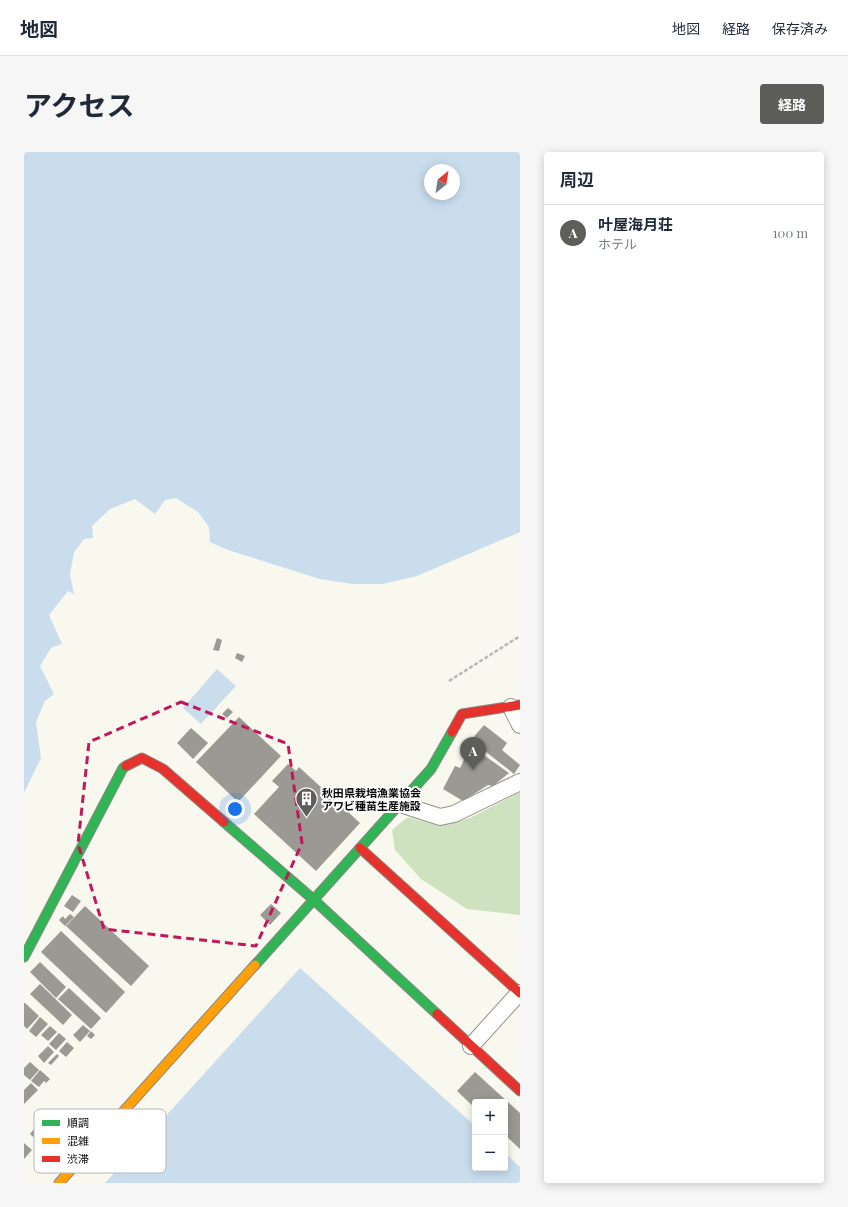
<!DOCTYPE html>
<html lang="ja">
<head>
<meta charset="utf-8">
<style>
  :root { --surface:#fff; --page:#f6f6f7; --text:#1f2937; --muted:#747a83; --line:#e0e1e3; --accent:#5d5d5a }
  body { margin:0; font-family:"Playfair Display","Noto Sans JP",serif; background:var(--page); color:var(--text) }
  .controls { position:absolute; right:12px; bottom:12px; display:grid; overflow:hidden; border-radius:4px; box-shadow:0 2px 10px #0003 }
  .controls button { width:36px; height:36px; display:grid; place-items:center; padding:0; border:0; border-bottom:1px solid var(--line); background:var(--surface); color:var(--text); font:20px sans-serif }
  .compass { position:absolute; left:400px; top:12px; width:36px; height:36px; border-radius:50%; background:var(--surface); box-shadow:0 2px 10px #0003; rotate:30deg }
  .you { position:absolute; left:211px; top:657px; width:14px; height:14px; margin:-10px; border:3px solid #fff; border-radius:50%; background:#1a73e8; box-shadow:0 0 0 6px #1a73e833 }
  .badge { display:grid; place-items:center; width:26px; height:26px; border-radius:50%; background:var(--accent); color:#fff; font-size:13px; font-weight:700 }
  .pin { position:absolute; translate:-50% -33px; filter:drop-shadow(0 1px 2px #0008) }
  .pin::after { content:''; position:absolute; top:21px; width:14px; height:12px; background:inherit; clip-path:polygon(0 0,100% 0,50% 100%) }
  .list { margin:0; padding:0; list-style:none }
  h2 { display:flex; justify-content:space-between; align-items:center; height:52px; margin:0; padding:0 16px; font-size:17px }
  h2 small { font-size:13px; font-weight:400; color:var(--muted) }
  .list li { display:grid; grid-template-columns:26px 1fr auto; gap:12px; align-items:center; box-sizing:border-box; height:56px; padding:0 16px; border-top:1px solid var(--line) }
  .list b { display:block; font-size:15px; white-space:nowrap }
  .list p { margin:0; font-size:13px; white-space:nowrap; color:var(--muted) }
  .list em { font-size:13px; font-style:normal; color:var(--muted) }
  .map { position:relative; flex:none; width:496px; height:1031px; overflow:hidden; border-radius:4px }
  header { display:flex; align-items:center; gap:24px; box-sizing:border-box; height:56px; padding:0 20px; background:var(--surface); border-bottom:1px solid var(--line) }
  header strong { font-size:19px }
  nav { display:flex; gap:22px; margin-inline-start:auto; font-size:14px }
  .intro { display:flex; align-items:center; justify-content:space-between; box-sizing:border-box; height:96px; padding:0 24px }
  h1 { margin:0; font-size:28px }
  .button { padding:10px 18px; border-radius:4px; background:var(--accent); color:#fff; font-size:14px; font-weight:700 }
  main { display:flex; gap:24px; padding:0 24px }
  aside { flex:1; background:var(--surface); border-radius:4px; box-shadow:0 2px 10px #0003 }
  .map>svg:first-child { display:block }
  .forest { fill:#cee2c0 }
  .water { fill:#c9dded; fill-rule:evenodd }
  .building { fill:#9a9994 }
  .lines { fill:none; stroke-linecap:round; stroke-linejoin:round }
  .street-casing { stroke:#91918d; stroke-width:18 }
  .fast-casing { stroke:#888883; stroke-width:11 }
  .slow-casing { stroke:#888883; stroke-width:11 }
  .jam-casing { stroke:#888883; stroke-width:11 }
  .path { stroke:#b7b7b5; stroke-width:2.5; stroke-dasharray:4 2; stroke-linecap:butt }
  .street { stroke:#fefefc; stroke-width:16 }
  .fast { stroke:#30b455; stroke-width:9 }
  .slow { stroke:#ff9f0a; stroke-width:9 }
  .jam { stroke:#e5322d; stroke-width:9 }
  .marked { fill:none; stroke:#c2185b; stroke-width:3; stroke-dasharray:8 5; stroke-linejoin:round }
  .labels { text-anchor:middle; stroke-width:4; stroke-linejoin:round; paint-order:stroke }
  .poi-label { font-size:11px; font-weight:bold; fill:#0a0a0a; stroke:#fff; text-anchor:start }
  .key { fill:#fff; stroke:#b6b6b6; stroke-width:1 }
  .key-label { font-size:11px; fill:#0a0a0a }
</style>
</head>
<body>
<header>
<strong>地図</strong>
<nav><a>地図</a><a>経路</a><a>保存済み</a></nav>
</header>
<div class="intro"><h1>アクセス</h1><a class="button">経路</a></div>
<main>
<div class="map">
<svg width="496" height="1031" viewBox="0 0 496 1031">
  <rect width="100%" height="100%" fill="#f8f8ee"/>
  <path class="forest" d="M496,640v123l-53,-6 -46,-30 -26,-29 -3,-20 16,-13 32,9 30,-8z"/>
  <g class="water">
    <path d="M0,0h496v380l-103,44 -34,8h-30l-33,-5 -92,-29 -18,-8 -1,-15 -11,-15 -22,-14 -11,2 -10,14 -20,-15 -25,10 -18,17 1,12 -9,1 -10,13 -4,22 4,20 -6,-3 -19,24 13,29 -11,4 -11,18 14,28 -9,7 -9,21 5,36 -17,35zM406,18h24v24h-24z"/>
    <path d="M193,517l19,17 -35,38 -18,-16z"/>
    <path d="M276,816l175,158v42h30v-15l15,14v16h-415z"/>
  </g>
  <g class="building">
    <path d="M193,486l5,2 -3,11 -6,-1z"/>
    <path d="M213,501l8,3 -3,6 -7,-4z"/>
    <path d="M204,556l5,4 -6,6 -5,-4z"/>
    <path d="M215,565l42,39 -43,46 -42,-40z"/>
    <path d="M460,573l23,18 -5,7 18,15 -6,9 -43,-34z"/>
    <path d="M167,576l17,15 -15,16 -16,-16z"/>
    <path d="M447,594l38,27 -16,13 -5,-1 -25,16 -20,-12 12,-23 5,2z"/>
    <path d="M264,612l8,7 3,-4 61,56 -44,48 -62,-57 25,-27 -7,-6z"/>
    <path d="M48,743l9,6 -8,11 -9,-6z"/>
    <path d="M247,752l10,9 -11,12 -10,-10z"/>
    <path d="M61,754l64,60 -18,20 -65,-60z"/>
    <path d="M46,762l4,3 -9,9 -6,-6 4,-4 2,3z"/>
    <path d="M37,779l64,61 -19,21 -65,-61z"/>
    <path d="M16,810l26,25 -10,11 -26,-26z"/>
    <path d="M16,832l32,31 -9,10 -33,-31z"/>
    <path d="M45,836l32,30 -10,11 -33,-30z"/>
    <path d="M0,851h1l14,13 -12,13 -3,-3z"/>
    <path d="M16,865l8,7 -12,13 -7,-6z"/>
    <path d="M59,873l7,6 -10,11 -7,-7z"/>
    <path d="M26,874l7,6 -9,9 -7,-6z"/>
    <path d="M67,879l4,4 -4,4 -4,-3z"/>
    <path d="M35,881l7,6 -10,11 -7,-6z"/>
    <path d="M43,890l7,6 -8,9 -7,-6z"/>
    <path d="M24,894l6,6 -10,11 -6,-7z"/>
    <path d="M33,902l2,2 -8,9 -3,-2z"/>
    <path d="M6,910l9,8 -9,10 -6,-5v-7z"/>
    <path d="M16,918l10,9 -4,4 -2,-2 -5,6 -8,-6z"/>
    <path d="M451,920l45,41v36l-15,-14v-33h-30v6l-18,-17z"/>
    <path d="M7,931l7,7 -14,14v-14z"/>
    <path d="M10,977l9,8 -4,5 -9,-8z"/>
    <path d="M0,991l8,7 -8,9z"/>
  </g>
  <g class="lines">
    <defs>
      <g id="street">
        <path d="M487,555l9,18"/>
        <path d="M376,652l40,13 14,-3 66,-32"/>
        <path d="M447,894l48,-53"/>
      </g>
      <g id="fast">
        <path d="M200,670l90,78 123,114"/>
        <path d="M0,805l99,-189 3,-2"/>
        <path d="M231,813l176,-196 21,-37"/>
      </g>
      <path id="slow" d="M35,1031l196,-218"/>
      <g id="jam">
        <path d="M428,580l10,-18 58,-9"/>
        <path d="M102,614l16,-8 21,11 61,53"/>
        <path d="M336,696l160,145"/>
        <path d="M413,862l83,77"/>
      </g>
    </defs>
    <use href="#street" class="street-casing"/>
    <use href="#fast" class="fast-casing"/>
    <use href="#slow" class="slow-casing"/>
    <use href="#jam" class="jam-casing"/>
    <path class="path" d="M425,529l71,-45"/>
    <use href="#street" class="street"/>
    <use href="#fast" class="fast"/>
    <use href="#slow" class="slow"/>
    <use href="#jam" class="jam"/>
  </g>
  <path class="marked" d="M157,550l107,42 14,99 -46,103 -152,-17 -26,-85 11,-102z"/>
  <defs>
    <symbol id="building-pin" viewBox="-11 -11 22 30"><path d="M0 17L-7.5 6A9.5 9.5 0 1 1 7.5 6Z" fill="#5d5d5a" stroke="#fff"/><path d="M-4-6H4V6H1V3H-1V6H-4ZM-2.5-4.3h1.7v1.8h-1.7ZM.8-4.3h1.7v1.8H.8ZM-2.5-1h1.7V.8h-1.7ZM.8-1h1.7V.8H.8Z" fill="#fff"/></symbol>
  </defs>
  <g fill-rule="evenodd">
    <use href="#building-pin" x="270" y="634" width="25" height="34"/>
  </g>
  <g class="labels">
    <g class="poi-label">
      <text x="298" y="645">秋田県栽培漁業協会<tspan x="298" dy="13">アワビ種苗生産施設</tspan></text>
    </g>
  </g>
  <rect x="10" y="957" width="132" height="64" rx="6" class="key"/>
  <rect x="18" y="968" width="18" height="6" fill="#30b455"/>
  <rect x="18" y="986" width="18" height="6" fill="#ff9f0a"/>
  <rect x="18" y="1004" width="18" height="6" fill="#e5322d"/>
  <g class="key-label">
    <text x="43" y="975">順調</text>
    <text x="43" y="993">混雑</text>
    <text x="43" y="1011">渋滞</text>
  </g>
</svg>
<div class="controls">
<button>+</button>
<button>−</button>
</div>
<svg class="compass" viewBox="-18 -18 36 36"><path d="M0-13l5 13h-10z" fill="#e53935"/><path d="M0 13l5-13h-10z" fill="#747a83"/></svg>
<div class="you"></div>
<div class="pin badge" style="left:449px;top:618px">A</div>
</div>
<aside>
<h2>周辺<small></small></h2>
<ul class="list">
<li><span class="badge">A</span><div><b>叶屋海月荘</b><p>ホテル</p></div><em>100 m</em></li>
</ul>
</aside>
</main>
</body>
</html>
